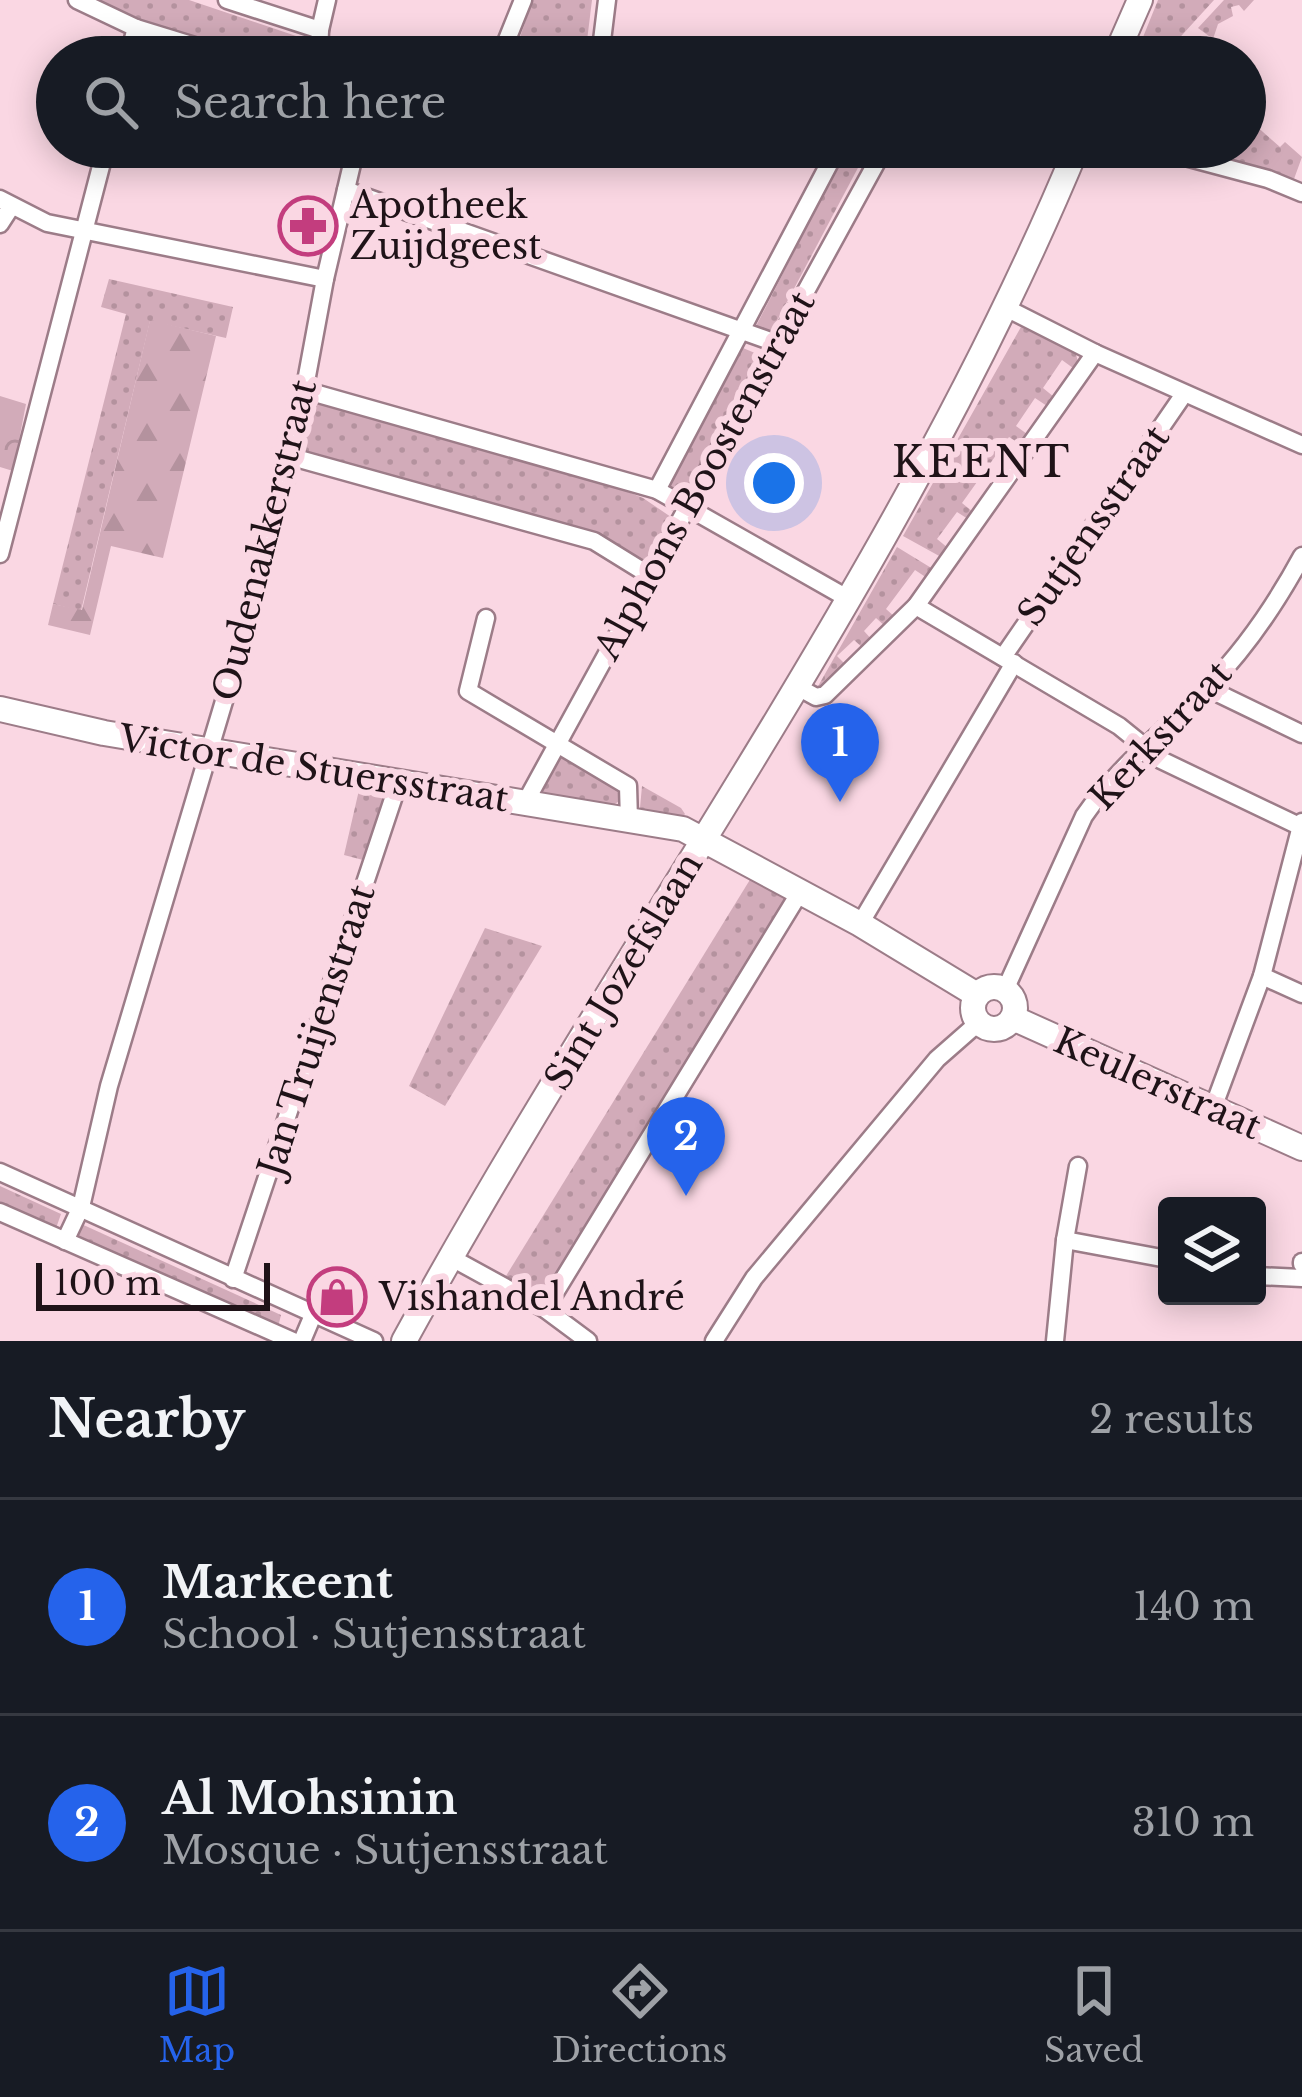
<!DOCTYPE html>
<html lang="en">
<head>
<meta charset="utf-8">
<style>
  :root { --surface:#171b24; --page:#242831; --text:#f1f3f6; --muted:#9ea1a6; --line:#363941; --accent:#2563eb }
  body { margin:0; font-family:"Libre Baskerville",serif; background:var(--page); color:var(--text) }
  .controls { position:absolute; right:36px; bottom:36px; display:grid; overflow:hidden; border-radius:12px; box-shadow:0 6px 30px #0003 }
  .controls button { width:108px; height:108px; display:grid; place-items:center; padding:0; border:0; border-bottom:3px solid var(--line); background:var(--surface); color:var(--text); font:60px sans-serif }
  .scale { position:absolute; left:36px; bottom:30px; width:234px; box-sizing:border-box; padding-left:12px; border:6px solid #1f1318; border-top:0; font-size:33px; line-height:42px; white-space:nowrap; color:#1f1318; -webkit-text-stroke:9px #fad7e3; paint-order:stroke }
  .you { position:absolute; left:774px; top:483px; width:42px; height:42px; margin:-30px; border:9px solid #fff; border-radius:50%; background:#1a73e8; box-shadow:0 0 0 18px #1a73e833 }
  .badge { display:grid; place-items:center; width:78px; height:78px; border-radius:50%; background:var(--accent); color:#fff; font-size:39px; font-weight:700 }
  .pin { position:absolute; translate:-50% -99px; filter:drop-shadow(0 3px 6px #0008) }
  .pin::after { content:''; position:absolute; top:63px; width:42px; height:36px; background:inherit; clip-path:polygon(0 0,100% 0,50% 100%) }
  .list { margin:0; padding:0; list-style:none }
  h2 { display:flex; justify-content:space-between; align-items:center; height:156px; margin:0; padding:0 48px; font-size:51px }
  h2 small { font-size:39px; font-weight:400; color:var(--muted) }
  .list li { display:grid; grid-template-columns:78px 1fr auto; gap:36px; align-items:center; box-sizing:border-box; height:216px; padding:0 48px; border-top:3px solid var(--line) }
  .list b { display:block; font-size:45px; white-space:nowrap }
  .list p { margin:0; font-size:39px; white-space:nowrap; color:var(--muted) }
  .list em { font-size:39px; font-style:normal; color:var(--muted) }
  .icon { flex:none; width:66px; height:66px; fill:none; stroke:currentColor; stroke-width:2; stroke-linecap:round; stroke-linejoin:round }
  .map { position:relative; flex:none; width:1302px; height:1341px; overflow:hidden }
  .search { position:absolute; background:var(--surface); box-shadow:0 6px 30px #0003; left:36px; right:36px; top:36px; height:132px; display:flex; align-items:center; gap:30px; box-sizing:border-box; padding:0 42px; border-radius:66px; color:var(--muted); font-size:45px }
  .sheet { height:588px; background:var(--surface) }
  nav { display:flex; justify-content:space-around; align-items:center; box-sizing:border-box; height:168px; border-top:3px solid var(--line); background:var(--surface); font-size:33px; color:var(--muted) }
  nav a { display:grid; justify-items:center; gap:6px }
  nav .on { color:var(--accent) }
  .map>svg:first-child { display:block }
  .grass { fill:url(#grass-dots) }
  .forest { fill:url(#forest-firs) }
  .park { fill:url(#park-crowns) }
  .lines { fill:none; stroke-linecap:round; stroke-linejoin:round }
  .street-casing { stroke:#9c7c88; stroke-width:21 }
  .secondary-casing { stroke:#9c7c88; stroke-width:28 }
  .street { stroke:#fff; stroke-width:16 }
  .secondary { stroke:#fff; stroke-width:24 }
  .labels { text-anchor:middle; stroke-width:12; stroke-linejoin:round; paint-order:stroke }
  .poi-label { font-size:36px; fill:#1f1318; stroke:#fad7e3; text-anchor:start }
  .street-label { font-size:36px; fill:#1f1318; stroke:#fad7e3 }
  .quarter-label { font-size:42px; letter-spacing:3px; fill:#1f1318; stroke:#fad7e3 }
</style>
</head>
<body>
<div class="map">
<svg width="1302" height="1341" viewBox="0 0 1302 1341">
  <defs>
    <pattern id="grass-dots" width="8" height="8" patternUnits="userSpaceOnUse" patternTransform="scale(3)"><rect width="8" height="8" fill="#d2abb9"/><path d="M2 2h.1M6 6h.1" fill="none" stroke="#b4929e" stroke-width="1.8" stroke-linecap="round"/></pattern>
    <pattern id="forest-firs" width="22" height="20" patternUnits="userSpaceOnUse" patternTransform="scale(3)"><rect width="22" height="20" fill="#d2abb9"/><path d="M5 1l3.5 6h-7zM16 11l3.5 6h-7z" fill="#b4929e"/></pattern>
    <pattern id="park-crowns" width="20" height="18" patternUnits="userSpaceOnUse" patternTransform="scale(3)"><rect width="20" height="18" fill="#d2abb9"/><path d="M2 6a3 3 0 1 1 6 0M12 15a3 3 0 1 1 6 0" fill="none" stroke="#b4929e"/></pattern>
  </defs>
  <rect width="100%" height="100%" fill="#fad7e3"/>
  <g class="grass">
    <path d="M97,0h92l113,38 -2,16 -124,-20z"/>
    <path d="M533,0h59l-7,57h-72z"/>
    <path d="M1158,0h56l-41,45 12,12h-50z"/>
    <path d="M1224,0h30l-10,11 -5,-6 -8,2 2,9 -15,8 -5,15 -15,-11z"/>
    <path d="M1245,116l35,31 5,-5 17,15 -8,22 -117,-32h68z"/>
    <path d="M848,147h21l-99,187 -15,-6z"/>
    <path d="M109,279l124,28 -7,31 -76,-17 -69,290 -28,-7 73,-290 -25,-7z"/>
    <path d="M1021,327l55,27 2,8 -5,6 -11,-8 -19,28 11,9 -7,9 -12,-8 -19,28 11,8 -7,10 -11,-7 -20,28 11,8 -6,9 -12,-7 -20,28 11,9 -5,7 -11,-7 -20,27 11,9 -7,9 -38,-21z"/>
    <path d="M743,348l19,8 -78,140 -15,-10z"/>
    <path d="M307,400l314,89 22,9 28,19 -25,44 -59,-26 -292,-85z"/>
    <path d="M897,547l36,22 -6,9 -12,-8 -29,39 10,9 -9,10 -11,-10 -12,13 9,10 -9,8 -10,-9 -17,16 10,10 -30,22z"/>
    <path d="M560,755l60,36 -2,11 -5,3 -73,-12z"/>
    <path d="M642,786l39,22 4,6 -4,5 -37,-5 -4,-6z"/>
    <path d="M359,790l25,6 -21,64 -19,-5z"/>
    <path d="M751,878l37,18 -246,402 -36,-22z"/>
    <path d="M485,928l57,18 -97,160 -36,-20z"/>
    <path d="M0,1186l61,28 -7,20 -54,-26z"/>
    <path d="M77,1222l204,93 -4,16 -205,-90z"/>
  </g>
  <path class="forest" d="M150,320l66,16 -53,222 -52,-12 -21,89 -42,-10 5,-21 29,6z"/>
  <path class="park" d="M0,396l26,8 -13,67 -13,-4z"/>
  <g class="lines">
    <defs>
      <g id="street">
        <path d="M77,0l59,28 -8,29"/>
        <path d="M227,0l93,30"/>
        <path d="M136,28l65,20 63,9"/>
        <path d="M319,57l1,-27 7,-30"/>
        <path d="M500,57l23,-57"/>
        <path d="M600,57l7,-57"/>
        <path d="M1148,147l120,32 34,14"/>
        <path d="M346,190l430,153"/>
        <path d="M0,199l47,24 278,56"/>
        <path d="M0,224l11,-17"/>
        <path d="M1006,308l89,45 207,92"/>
        <path d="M304,390l353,100 190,108"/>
        <path d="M292,457l302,84 55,34"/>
        <path d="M657,490l181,-343"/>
        <path d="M0,554l106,-407"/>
        <path d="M916,606l203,120 42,34 138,66"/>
        <path d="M486,618l-18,73 160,95 1,34"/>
        <path d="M1003,657l181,-263"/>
        <path d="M796,686l20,11 9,-2 91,-89 179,-253"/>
        <path d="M1207,688l95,46"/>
        <path d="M525,803l360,-656"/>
        <path d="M860,924l154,-261"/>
        <path d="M1262,976l40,18"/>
        <path d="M1005,990l79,-174c35,-51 82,-86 125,-130 38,-39 67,-82 93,-130"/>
        <path d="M1213,1108l49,-132 40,-154"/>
        <path d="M0,1172l374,169"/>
        <path d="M0,1212l293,129"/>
        <path d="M1065,1240l102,19"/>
        <path d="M65,1241l16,-34 28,-121 150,-502 33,-127 33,-178 31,-132"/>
        <path d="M450,1257l95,52 43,32"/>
        <path d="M1302,1262v2"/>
        <path d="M1257,1276l45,2"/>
        <path d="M233,1279l166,-498"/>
        <path d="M545,1309l255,-417"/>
        <path d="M302,1341l11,-26"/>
        <path d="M714,1341l40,-63 183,-219 41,-36"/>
        <path d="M1055,1341l10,-101 13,-74"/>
      </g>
      <g id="secondary">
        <path d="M1115,57l25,-57"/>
        <path d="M0,709l104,24 579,96 177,95 117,71"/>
        <circle cx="994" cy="1008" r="21"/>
        <path d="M1013,1018l289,130"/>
        <path d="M404,1341c219,-400 498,-771 673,-1194"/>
      </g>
    </defs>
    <use href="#street" class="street-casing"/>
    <use href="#secondary" class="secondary-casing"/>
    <use href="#street" class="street"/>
    <use href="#secondary" class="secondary"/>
  </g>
  <defs>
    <symbol id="pharmacy-ring" viewBox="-11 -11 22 22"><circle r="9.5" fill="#fad7e3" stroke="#c33d7e" stroke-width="1.5"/><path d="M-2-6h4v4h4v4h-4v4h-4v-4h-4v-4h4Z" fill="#c33d7e"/></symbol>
    <symbol id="shop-ring" viewBox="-11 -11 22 22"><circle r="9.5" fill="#fad7e3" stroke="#c33d7e" stroke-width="1.5"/><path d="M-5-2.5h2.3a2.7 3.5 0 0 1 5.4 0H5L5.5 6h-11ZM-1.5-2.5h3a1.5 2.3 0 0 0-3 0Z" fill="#c33d7e"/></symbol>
  </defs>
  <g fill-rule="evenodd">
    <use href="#pharmacy-ring" x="275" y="193" width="66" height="66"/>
    <use href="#shop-ring" x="304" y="1264" width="66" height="66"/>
  </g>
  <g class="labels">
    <g class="poi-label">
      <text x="350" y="218">Apotheek<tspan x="350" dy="41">Zuijdgeest</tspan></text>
      <text x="379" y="1310">Vishandel André</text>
    </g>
    <g class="street-label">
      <text transform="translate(704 475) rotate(-61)" y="13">Alphons Boostenstraat</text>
      <text transform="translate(1093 525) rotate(-55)" y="13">Sutjensstraat</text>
      <text transform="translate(264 540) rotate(-76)" y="13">Oudenakkerstraat</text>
      <text transform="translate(1160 735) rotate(-47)" y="13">Kerkstraat</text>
      <text transform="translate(314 768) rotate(9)" y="13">Victor de Stuersstraat</text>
      <text transform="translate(623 971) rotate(-59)" y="13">Sint Jozefslaan</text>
      <text transform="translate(316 1030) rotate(-72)" y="13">Jan Truijenstraat</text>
      <text transform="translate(1158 1083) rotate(24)" y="13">Keulerstraat</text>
    </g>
    <g class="quarter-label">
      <text x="982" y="477">KEENT</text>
    </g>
  </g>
</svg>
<div class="controls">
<button><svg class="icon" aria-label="layers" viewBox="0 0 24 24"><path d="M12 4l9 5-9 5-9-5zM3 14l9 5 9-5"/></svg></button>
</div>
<div class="scale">100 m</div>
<div class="you"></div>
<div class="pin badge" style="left:840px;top:802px">1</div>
<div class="pin badge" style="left:686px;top:1196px">2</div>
<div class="search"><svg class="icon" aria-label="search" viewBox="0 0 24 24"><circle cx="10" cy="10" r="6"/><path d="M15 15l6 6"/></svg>Search here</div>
</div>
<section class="sheet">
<h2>Nearby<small>2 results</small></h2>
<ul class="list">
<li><span class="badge">1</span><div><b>Markeent</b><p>School · Sutjensstraat</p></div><em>140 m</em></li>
<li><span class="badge">2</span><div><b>Al Mohsinin</b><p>Mosque · Sutjensstraat</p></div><em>310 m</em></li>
</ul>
</section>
<nav>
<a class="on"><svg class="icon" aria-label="map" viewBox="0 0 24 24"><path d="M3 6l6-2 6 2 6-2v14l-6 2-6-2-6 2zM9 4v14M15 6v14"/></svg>Map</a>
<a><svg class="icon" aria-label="directions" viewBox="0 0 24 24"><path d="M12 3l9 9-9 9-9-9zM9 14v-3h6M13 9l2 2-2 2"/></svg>Directions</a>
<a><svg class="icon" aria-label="saved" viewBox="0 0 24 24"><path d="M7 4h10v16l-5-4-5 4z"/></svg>Saved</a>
</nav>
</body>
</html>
